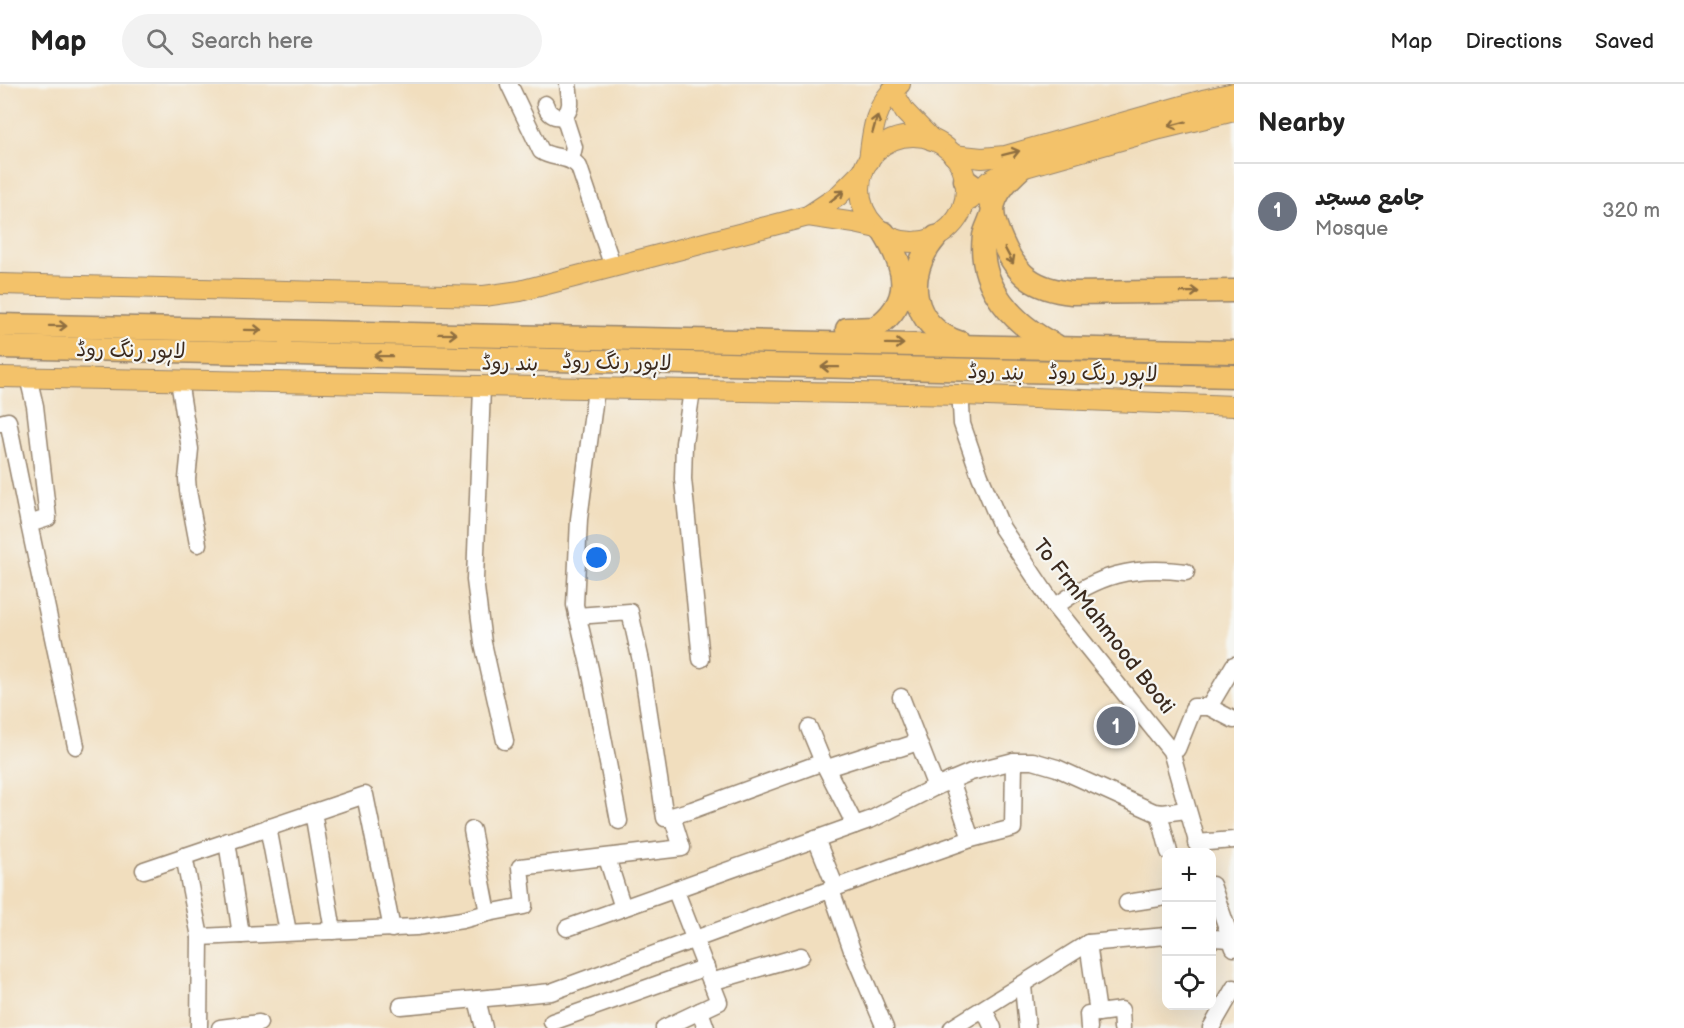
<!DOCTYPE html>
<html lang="en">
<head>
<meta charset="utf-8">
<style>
  :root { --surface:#fff; --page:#f2f2f2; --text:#222; --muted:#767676; --line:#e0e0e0; --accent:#db2777 }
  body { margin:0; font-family:"Balsamiq Sans","Playpen Sans Arabic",sans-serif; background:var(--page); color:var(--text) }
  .controls { position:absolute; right:18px; bottom:18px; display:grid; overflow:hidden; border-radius:12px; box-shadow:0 6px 24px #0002 }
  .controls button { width:54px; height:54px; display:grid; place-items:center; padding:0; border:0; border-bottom:2px solid var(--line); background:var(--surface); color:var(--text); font:30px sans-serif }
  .you { position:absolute; left:597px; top:474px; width:21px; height:21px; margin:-15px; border:4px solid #fff; border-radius:50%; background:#1a73e8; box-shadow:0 0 0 9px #1a73e833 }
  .badge { display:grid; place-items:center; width:39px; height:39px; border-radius:50%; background:var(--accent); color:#fff; font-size:20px; font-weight:700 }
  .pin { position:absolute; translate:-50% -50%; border:3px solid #fff; box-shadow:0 2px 6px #0006 }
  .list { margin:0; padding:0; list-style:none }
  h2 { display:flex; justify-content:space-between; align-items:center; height:78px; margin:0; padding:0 24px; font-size:26px }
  h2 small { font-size:20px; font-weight:400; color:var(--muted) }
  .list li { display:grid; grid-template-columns:39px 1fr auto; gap:18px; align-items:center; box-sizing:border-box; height:96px; padding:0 24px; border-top:2px solid var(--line) }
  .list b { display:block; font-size:22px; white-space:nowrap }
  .list p { margin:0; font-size:20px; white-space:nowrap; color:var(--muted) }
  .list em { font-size:20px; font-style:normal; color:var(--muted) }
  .icon { flex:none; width:33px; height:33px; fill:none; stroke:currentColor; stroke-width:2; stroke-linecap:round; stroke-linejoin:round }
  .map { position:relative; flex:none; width:1234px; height:944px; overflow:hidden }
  header { display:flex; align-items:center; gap:36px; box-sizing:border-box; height:84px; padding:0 30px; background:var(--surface); border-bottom:2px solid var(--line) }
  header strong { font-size:28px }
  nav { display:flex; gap:33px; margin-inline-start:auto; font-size:21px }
  .search { width:420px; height:54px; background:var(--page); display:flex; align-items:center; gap:15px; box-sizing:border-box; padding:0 21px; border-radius:33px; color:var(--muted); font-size:22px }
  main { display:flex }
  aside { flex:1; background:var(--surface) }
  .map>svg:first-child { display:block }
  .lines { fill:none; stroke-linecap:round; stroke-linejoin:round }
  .minor-casing { stroke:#96846e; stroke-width:19 }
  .major-casing { stroke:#96846e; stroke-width:22 }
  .highway-casing { stroke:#96846e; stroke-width:25 }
  .minor { stroke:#fff; stroke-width:16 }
  .major { stroke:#f3c26a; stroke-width:20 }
  .highway { stroke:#f3c26a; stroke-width:22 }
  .oneway { stroke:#8e6e40 }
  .labels { text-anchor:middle; stroke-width:4.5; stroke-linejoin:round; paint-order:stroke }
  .street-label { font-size:21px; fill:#3b2a1e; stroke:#f6f6f2 }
</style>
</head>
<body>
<header>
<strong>Map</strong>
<div class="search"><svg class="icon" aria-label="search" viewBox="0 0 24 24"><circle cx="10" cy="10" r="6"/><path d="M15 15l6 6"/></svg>Search here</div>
<nav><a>Map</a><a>Directions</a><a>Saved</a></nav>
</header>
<main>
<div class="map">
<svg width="1234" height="944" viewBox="0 0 1234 944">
  <rect width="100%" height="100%" fill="#f6f6f2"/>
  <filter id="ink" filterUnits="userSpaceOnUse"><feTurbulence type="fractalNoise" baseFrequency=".0167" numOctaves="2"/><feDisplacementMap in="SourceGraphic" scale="12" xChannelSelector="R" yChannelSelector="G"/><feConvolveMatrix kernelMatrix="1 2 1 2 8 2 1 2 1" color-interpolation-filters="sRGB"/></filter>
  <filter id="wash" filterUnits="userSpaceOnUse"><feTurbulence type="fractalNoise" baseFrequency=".008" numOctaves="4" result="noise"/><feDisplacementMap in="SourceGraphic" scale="24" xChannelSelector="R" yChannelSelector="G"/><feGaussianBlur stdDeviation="1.35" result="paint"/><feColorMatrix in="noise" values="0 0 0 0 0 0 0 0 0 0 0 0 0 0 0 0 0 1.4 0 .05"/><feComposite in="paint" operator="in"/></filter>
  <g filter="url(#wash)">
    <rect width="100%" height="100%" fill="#f1debe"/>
  </g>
  <g filter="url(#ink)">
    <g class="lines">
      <defs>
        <g id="minor">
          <path d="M509,0l32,67c11,8 29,4 38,16l34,100"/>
          <path d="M568,0c1,11 6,24 -4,32l10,31 -3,13"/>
          <path d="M545,20c3,10 9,14 19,12"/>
          <path d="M28,293l7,29 13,112 -19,6 47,222"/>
          <path d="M179,297l11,68 -3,30 1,12 10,53"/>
          <path d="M482,303l-7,193 8,63 22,98"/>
          <path d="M596,305l-17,130 -4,86 15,64 29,152"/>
          <path d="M692,307l-8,52 -1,36 18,180"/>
          <path d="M962,311l-1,11 1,18 18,52 22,52 53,79 116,144 29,101"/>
          <path d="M0,339l8,-2 21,103"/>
          <path d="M1055,523c42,-32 78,-42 131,-35"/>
          <path d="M577,532l53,-4 11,49 24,157 27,-8 131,-48 -14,-34"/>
          <path d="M901,613l35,90"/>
          <path d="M1209,623l25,-42"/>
          <path d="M1171,667l6,-2 17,-42h15l25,13"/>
          <path d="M823,678l32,63 17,-6 61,-31 38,-16 43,-11h19l24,7 97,44 9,1 23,-3"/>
          <path d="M827,684l56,-18 17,-2 18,-6"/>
          <path d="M951,696l20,59"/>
          <path d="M313,728l20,119"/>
          <path d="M1159,729l10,39"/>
          <path d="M268,743l20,105"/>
          <path d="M472,746l16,83"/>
          <path d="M816,755l20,49"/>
          <path d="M227,757l14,94"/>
          <path d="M1196,759l38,-3"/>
          <path d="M184,772l16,81 -1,91"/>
          <path d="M607,774l16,50"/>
          <path d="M144,786l221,-75 27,134"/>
          <path d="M1212,801l22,63"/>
          <path d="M831,806l21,60 33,78"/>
          <path d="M1127,819l39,-6"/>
          <path d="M567,844l288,-103"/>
          <path d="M200,853l216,-10 46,-7 26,-7 36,-7 -4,-39 162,-19 -10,-32"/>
          <path d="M1212,854l19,1"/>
          <path d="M1088,859l10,70 -10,1 1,14"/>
          <path d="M711,898l90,-26"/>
          <path d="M1023,902l4,42"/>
          <path d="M477,915l7,29"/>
          <path d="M401,922l150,-14 349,-128 71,-25 42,-11 1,-67"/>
          <path d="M984,925l9,19"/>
          <path d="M700,927l6,17"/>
          <path d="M1098,929l23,-3 1,18"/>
          <path d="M552,938l154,-55"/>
          <path d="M220,944l39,-5"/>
          <path d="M664,944l55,-26 -44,-113"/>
          <path d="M952,944l136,-85 78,-7"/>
          <path d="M1211,944l23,-40"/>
        </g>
        <g id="major">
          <path d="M892,6l13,22 27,28"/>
          <circle cx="913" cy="105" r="53"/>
          <path d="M953,71l29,3 23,-2 198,-56 31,-7"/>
          <path d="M869,77c3,-29 6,-59 31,-77"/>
          <path d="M970,116l19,-19 15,-8 156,-44 74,-18"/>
          <path d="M808,132l47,7 22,5"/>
          <path d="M0,200l484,12 36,-5 288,-75 30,-20 25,-25"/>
          <path d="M0,293l962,18 272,11"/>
        </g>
        <g id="highway">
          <path d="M1021,84c-11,10 -27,25 -28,42 0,10 5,22 9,31 15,35 32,48 70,52l162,-2"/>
          <path d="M965,96c8,7 23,14 27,25 3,9 -6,21 -8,31 -7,50 30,89 71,109"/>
          <path d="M936,153c-33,38 -26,90 25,106"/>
          <path d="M0,241l1234,27"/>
          <path d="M847,245l28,-1c39,-27 31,-59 9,-95"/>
          <path d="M0,263l1234,29"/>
        </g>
      </defs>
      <use href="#minor" class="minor-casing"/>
      <use href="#major" class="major-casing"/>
      <use href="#highway" class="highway-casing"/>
      <use href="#minor" class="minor"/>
      <use href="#major" class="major"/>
      <use href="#highway" class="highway"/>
    </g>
    <defs><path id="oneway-shaft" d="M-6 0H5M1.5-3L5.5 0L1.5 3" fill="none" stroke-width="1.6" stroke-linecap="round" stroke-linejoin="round" transform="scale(1.5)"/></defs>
    <g class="oneway">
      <use href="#oneway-shaft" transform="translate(875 40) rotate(-74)"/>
      <use href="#oneway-shaft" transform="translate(1177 40) rotate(165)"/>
      <use href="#oneway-shaft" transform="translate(1011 69) rotate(-14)"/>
      <use href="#oneway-shaft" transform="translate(837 112) rotate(-39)"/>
      <use href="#oneway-shaft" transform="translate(1009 172) rotate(62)"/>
      <use href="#oneway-shaft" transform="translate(1190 208) rotate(-1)"/>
      <use href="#oneway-shaft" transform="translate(58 242) rotate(1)"/>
      <use href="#oneway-shaft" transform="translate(253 246) rotate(1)"/>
      <use href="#oneway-shaft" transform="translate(448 250) rotate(1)"/>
      <use href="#oneway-shaft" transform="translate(895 260) rotate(1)"/>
      <use href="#oneway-shaft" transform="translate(383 272) rotate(-179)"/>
      <use href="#oneway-shaft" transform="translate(830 283) rotate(-179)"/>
    </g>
  </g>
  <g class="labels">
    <g class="street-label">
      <text transform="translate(131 266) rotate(1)" y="7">لاہور رنگ روڈ</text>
      <text transform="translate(617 278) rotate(1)" y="7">لاہور رنگ روڈ</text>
      <text transform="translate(510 279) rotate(1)" y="7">بند روڈ</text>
      <text transform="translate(996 288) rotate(2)" y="7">بند روڈ</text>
      <text transform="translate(1103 289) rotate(1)" y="7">لاہور رنگ روڈ</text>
      <text transform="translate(1104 542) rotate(52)" y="7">To FrmMahmood Booti</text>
    </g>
  </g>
</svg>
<div class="controls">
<button>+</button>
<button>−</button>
<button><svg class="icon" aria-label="locate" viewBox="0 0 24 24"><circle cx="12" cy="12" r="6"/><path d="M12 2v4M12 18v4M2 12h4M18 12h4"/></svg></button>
</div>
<div class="you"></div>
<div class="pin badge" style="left:1116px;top:642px;background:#6b7280">1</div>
</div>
<aside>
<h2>Nearby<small></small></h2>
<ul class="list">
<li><span class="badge" style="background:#6b7280">1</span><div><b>جامع مسجد</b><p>Mosque</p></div><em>320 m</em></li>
</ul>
</aside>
</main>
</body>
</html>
